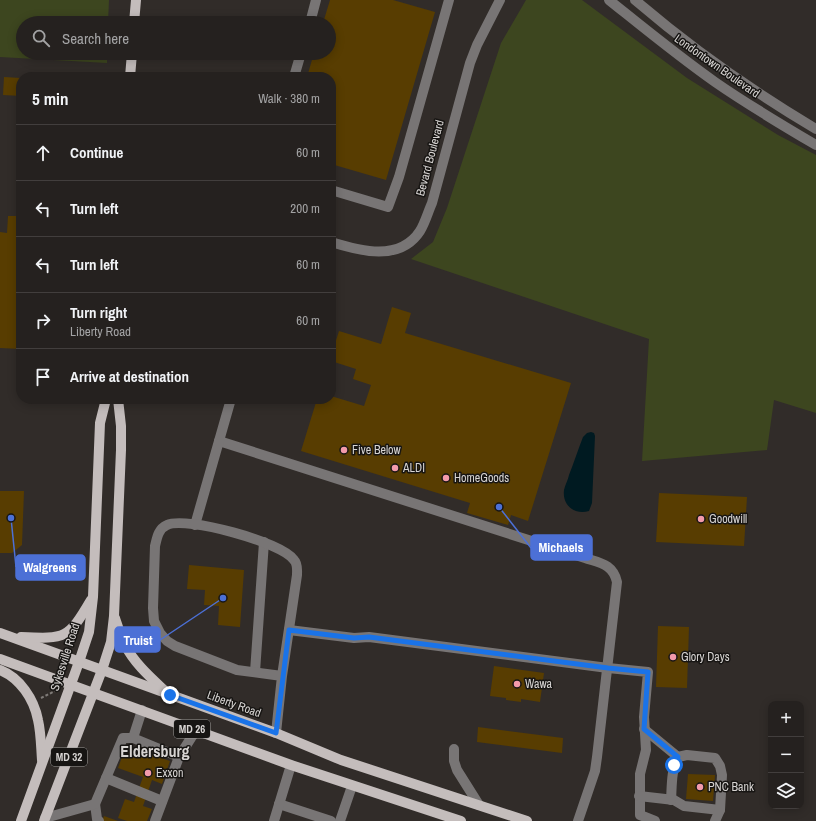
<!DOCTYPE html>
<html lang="en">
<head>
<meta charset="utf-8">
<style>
  :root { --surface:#25211f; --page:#312e2c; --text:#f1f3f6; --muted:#a3a3a4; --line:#423e3d }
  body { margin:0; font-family:"Archivo Narrow",sans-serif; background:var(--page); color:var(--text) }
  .controls { position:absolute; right:12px; bottom:12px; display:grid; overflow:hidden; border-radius:8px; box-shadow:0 2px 10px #0003 }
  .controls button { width:36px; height:36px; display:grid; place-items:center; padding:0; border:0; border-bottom:1px solid var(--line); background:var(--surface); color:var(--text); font:20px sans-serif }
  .stop { position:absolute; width:12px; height:12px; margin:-9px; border:3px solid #1a73e8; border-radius:50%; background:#fff }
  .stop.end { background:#1a73e8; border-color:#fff; box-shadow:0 1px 4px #0008 }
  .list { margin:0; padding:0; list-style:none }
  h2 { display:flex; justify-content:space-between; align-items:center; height:52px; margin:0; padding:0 16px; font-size:17px }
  h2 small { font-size:13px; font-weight:400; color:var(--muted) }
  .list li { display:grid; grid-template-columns:26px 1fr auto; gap:12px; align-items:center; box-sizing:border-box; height:56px; padding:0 16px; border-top:1px solid var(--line) }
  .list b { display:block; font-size:15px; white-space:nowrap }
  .list p { margin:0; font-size:13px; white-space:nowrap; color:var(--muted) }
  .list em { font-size:13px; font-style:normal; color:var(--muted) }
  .icon { flex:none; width:22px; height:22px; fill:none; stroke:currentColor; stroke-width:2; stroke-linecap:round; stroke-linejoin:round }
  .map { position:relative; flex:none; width:816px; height:821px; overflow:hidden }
  .search { position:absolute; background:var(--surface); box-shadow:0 2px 10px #0003; left:16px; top:16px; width:320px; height:44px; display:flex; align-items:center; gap:10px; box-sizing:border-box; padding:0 14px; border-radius:22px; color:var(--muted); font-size:15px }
  .panel { position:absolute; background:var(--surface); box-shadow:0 2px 10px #0003; left:16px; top:72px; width:320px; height:332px; border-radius:16px }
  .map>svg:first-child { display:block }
  .green { fill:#3d461f }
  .water { fill:#001a21 }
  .building { fill:#583d01 }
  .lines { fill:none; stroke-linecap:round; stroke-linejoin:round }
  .path { stroke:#7f7b78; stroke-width:2; stroke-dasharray:3 2; stroke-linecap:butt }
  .minor { stroke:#787575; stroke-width:10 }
  .major { stroke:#c4bdbc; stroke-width:10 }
  .route { stroke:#1a73e8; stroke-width:5 }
  .poi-dot { fill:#f39aaa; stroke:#171513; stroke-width:1.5 }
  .labels { text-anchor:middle; stroke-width:3; stroke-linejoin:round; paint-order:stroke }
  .shield { fill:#171513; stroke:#9d9b99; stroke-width:1 }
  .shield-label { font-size:11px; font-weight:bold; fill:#d7d4d2 }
  .street-label { font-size:12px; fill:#d7d4d2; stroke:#171513 }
  .poi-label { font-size:12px; fill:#d7d4d2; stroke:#171513; text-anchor:start }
  .district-label { font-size:16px; font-weight:bold; fill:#d7d4d2; stroke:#171513 }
  .leader { fill:none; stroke:#4c70d6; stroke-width:1.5 }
  .callout-dot { fill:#4c70d6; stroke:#171513; stroke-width:1.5 }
  .callout { fill:#4c70d6; stroke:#4c70d6; stroke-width:1.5 }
  .callout-label { font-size:13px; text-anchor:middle; font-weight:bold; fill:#fff }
</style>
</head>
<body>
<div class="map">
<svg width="816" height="821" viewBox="0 0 816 821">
  <rect width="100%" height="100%" fill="#312c29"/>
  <g class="green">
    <path d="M0,0h109l-1,23h-85v30h84v10l-107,-6z"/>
    <path d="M526,0h56l105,78 91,57 38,20v258l-42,-13 -7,50 -125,11 7,-122 -238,-80 22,-17 14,-34 54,-165z"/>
  </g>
  <path class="water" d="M591,432l3,1 1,3 -3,67 -3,8c-14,4 -27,-5 -25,-21 1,-5 4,-10 5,-15 5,-13 9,-25 14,-38l4,-4z"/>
  <g class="building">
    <path d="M330,0h63l42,12 -49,168 -55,-16v-87h-24l7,-24h15v-30h-6z"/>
    <path d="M4,77l17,1v18l-18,-1z"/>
    <path d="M8,216h13v133l-21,-1v-116l7,1z"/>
    <path d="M392,307l19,6 -6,20 166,50 -43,138 -17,-6 -3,10 -41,-12 3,-10 -169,-52 16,-52h14v-3l33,10 7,-21 -18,-6 3,-10 -25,-8v-5l8,-25 42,13z"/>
    <path d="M0,491h24l-2,54 -10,8h-12z"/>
    <path d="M659,493l88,4 -3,49 -88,-4z"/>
    <path d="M189,565l55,5 -4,57 -22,-2 1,-19 -15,-1 1,-15 -18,-1z"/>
    <path d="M658,626l31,1 -2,61 -31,-1z"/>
    <path d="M494,666l50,7 -4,29 -19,-3v3l-15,-2v-2l-16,-2z"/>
    <path d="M478,727l85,11 -1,15 -85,-11z"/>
    <path d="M126,746l44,15 -8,23 -10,-4 -9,26 9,3 -5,12h-20l-9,-3 7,-19 9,3 9,-25 -25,-9z"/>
    <path d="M688,774l27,1 -2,26 -27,-2z"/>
    <path d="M104,816l14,5h-16z"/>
  </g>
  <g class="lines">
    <path class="path" d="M41,698l14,-7"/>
    <g class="minor">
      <path d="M609,0c35,28 69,56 106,82 33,23 67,43 101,63"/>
      <path d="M635,0c56,48 117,91 181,129"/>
      <path d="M310,23l6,-23"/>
      <path d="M294,77l7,-24"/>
      <path d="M331,190l57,17 11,-30 50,-177"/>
      <path d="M331,242c29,9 69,20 89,-11 5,-8 8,-19 12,-28l38,-140 7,-18 23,-45"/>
      <path d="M219,441l366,117c15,5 28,6 32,24l-20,175 -2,14 -17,50"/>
      <path d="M195,525l36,-126"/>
      <path d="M289,630l65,8 15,-1 239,31 40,4 -4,45 2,33 -6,24v41l15,6"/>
      <path d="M255,672l9,-130"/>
      <path d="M142,710l-9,28 46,19"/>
      <path d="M644,729l34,28"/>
      <path d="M276,733l6,-57 15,-101c0,-5 1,-11 -3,-15 -12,-18 -108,-44 -127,-35 -9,4 -10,13 -12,21l-2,62 1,13 6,12 7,8 8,5 62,24 45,6"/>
      <path d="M454,749v12l3,9 22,35"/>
      <path d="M106,778l56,23"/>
      <path d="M639,796l35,4 10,6 36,4"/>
      <path d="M671,800c1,-15 0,-29 7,-43l9,-2 28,3 5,8 2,9 -2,35 -5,11"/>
      <path d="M95,804l2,15 2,2"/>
      <path d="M279,804l52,17"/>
      <path d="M45,818l50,-14 28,-66h10"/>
      <path d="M155,821l24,-64 17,-27"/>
      <path d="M274,821l17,-56"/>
      <path d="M340,821l12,-35"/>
    </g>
    <g class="major">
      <path d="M134,23l2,-23"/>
      <path d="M130,77l2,-24"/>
      <path d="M115,618c3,9 6,19 10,27 10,19 25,32 40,46"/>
      <path d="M0,633l276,100 65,27 186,61"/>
      <path d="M21,637c45,2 47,2 70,-37"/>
      <path d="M0,659l291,106 170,56"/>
      <path d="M0,670c20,8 34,29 38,50 3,13 3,27 4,40"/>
      <path d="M21,821l58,-159 10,-30 4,-35 7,-174 6,-24"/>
      <path d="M44,821l58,-151 9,-28 3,-26 7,-166v-24l-3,-27"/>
    </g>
  </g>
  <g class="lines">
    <path class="route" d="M170,695l106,38 13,-103 65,8 15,-1 239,31 40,4 -4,57 34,28 -4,8"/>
  </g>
  <g class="poi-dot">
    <circle cx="344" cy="450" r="4"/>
    <circle cx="395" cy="468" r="4"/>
    <circle cx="446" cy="478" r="4"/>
    <circle cx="701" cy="519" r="4"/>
    <circle cx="673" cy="657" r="4"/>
    <circle cx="517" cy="684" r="4"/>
    <circle cx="148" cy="773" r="4"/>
    <circle cx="700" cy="787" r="4"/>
  </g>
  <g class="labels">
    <g class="shield">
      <rect x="174" y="720" width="36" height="18" rx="3"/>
      <rect x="51" y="748" width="36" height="18" rx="3"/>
    </g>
    <g class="shield-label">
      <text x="192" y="733">MD 26</text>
      <text x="69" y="761">MD 32</text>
    </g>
    <g class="street-label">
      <text transform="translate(717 66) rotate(35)" y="4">Londontown Boulevard</text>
      <text transform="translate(430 158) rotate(-75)" y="4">Bevard Boulevard</text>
      <text transform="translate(65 657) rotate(-72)" y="4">Sykesville Road</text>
      <text transform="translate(234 704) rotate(20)" y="4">Liberty Road</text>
    </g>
    <g class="poi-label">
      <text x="352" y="454">Five Below</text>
      <text x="403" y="472">ALDI</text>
      <text x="454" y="482">HomeGoods</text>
      <text x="709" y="523">Goodwill</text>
      <text x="681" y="661">Glory Days</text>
      <text x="525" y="688">Wawa</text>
      <text x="156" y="777">Exxon</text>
      <text x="708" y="791">PNC Bank</text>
    </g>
    <g class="district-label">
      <text x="155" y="757">Eldersburg</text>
    </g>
  </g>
  <path class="leader" d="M499 507L531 548M11 518L16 567M223 598L160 640"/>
  <g class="callout-dot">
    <circle cx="499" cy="507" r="4"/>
    <circle cx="11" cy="518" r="4"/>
    <circle cx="223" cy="598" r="4"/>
  </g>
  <g class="callout">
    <rect x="531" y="535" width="61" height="25" rx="4"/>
    <rect x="16" y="555" width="69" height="25" rx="4"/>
    <rect x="115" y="627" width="45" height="25" rx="4"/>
  </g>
  <g class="callout-label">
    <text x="561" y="552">Michaels</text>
    <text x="50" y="572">Walgreens</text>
    <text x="138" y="645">Truist</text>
  </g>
</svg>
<div class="controls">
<button>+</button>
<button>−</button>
<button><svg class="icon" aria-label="layers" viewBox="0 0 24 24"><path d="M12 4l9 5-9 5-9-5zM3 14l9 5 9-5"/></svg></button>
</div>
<div class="stop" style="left:674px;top:765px"></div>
<div class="stop end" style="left:170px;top:695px"></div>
<div class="search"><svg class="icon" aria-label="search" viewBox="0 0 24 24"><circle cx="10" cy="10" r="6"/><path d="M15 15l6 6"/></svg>Search here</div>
<section class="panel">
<h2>5 min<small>Walk · 380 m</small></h2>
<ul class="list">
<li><svg class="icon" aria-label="ahead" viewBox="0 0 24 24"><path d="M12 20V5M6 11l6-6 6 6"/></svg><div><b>Continue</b></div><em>60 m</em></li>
<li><svg class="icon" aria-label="left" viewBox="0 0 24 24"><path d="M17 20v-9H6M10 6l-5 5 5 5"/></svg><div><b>Turn left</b></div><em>200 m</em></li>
<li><svg class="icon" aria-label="left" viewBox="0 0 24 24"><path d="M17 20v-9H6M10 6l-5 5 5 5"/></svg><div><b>Turn left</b></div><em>60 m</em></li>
<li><svg class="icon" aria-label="right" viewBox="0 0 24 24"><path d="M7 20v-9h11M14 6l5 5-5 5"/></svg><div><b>Turn right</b><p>Liberty Road</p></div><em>60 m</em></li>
<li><svg class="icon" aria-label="arrive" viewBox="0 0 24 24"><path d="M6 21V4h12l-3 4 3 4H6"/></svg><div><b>Arrive at destination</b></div></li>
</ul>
</section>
</div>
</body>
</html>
